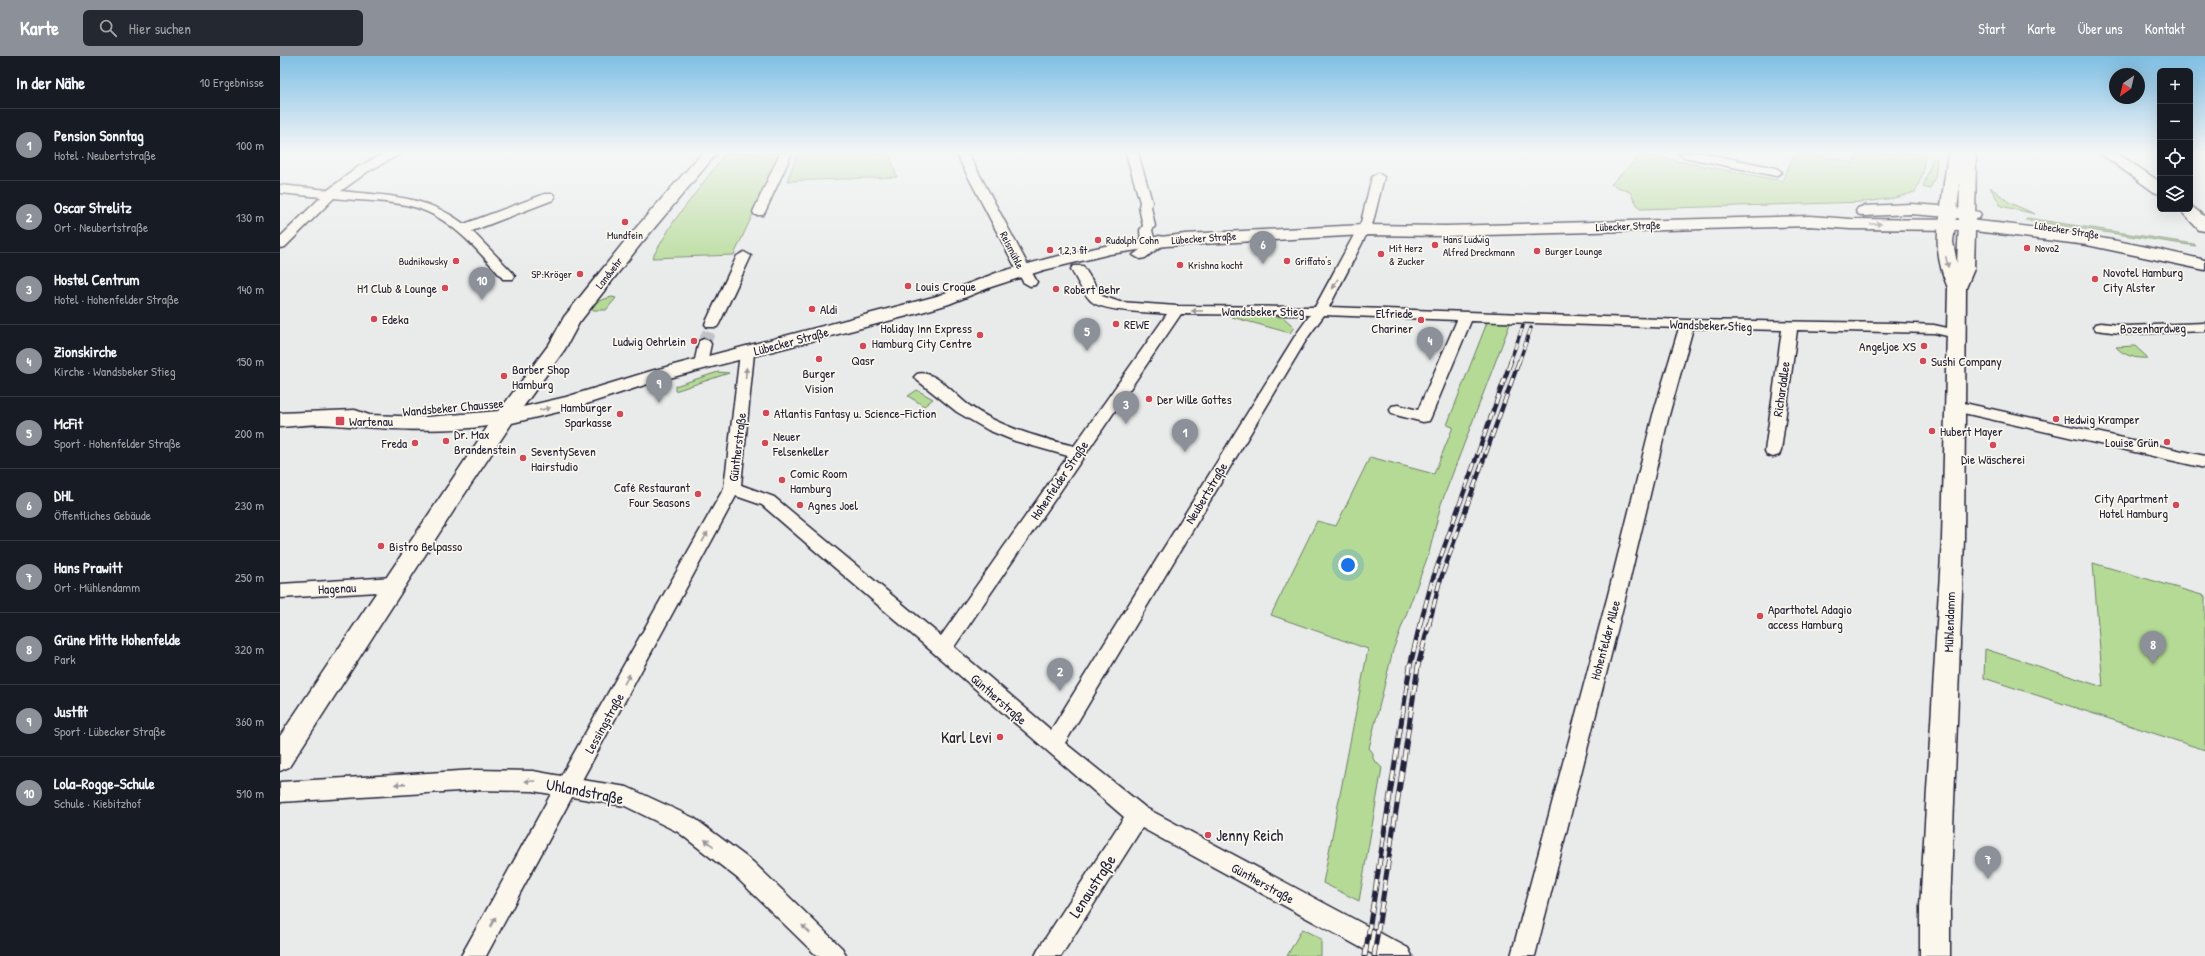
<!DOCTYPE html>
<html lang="de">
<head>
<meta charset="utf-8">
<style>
  :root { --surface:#171b24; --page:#242831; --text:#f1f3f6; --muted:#9ea1a6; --line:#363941; --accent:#8c9099 }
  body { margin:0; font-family:"Patrick Hand",sans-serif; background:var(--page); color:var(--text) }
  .controls { position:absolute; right:12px; top:12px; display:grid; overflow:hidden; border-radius:6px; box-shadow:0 4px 16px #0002 }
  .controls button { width:36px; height:36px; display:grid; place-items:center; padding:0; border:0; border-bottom:1px solid var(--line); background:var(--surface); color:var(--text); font:20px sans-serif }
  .compass { position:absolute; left:1829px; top:12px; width:36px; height:36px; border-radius:50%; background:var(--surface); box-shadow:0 4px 16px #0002; rotate:214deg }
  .you { position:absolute; left:1068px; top:509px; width:14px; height:14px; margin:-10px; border:3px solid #fff; border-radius:50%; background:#1a73e8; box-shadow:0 0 0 6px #1a73e833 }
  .badge { display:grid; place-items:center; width:26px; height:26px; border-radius:50%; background:var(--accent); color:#fff; font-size:13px; font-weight:700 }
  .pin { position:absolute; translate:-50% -33px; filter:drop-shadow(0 1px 2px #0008) }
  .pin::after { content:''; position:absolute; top:21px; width:14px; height:12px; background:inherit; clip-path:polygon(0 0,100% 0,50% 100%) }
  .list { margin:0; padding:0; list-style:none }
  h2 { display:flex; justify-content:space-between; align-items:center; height:52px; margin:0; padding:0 16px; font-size:17px }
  h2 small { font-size:13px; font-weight:400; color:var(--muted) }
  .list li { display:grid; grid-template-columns:26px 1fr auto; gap:12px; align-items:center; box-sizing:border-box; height:72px; padding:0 16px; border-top:1px solid var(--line) }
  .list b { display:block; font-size:15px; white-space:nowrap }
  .list p { margin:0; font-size:13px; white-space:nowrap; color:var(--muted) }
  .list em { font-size:13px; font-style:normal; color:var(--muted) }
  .icon { flex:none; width:22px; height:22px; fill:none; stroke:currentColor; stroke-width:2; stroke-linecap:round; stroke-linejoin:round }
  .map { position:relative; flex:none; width:1925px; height:900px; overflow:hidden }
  header { display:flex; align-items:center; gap:24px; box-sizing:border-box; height:56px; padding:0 20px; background:var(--accent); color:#fff }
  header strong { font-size:19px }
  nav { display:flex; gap:22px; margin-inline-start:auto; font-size:14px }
  .search { width:280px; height:36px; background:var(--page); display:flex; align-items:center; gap:10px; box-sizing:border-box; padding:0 14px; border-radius:6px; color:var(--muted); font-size:15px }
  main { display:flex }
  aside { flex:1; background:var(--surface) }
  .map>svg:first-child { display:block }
  .green { fill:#b5da96; stroke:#6c7e68 }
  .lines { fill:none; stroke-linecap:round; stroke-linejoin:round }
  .minor-tunnel { stroke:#c1c2c7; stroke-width:13; stroke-dasharray:13 6; stroke-linecap:butt }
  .minor-casing { stroke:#22223b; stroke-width:3 }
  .secondary-casing { stroke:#22223b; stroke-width:3 }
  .primary-casing { stroke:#22223b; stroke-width:3 }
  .minor { fill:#fbf7ec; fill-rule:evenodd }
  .secondary { fill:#fbf7ec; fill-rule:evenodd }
  .primary { fill:#fbf7ec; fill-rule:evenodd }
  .rail-far2-casing { stroke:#22223b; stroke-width:3.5 }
  .rail-far1-casing { stroke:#22223b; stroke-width:4.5 }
  .rail-casing { stroke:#22223b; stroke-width:5 }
  .rail-far2 { stroke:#fbf7ec; stroke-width:2.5; stroke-dasharray:7; stroke-linecap:butt }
  .rail-far1 { stroke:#fbf7ec; stroke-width:3; stroke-dasharray:9; stroke-linecap:butt }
  .rail { stroke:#fbf7ec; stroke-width:3.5; stroke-dasharray:11; stroke-linecap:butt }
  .oneway { fill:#99979c }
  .poi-dot { fill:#d1495b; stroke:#fbf7ec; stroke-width:1.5 }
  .labels { text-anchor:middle; stroke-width:3.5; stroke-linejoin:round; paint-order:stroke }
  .far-street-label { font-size:11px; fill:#22223b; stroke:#fbf7ec }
  .far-poi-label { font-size:11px; fill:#22223b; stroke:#fbf7ec; text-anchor:start }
  .poi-label { font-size:13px; fill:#22223b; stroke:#fbf7ec; text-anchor:start }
  .street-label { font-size:13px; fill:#22223b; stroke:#fbf7ec }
  .near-poi-label { font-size:16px; fill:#22223b; stroke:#fbf7ec; text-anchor:end }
  .near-street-label { font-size:16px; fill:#22223b; stroke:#fbf7ec }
</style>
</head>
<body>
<header>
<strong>Karte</strong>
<div class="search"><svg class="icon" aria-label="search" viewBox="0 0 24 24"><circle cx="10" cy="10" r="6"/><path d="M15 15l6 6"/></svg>Hier suchen</div>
<nav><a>Start</a><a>Karte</a><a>Über uns</a><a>Kontakt</a></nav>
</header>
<main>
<aside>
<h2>In der Nähe<small>10 Ergebnisse</small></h2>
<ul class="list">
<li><span class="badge">1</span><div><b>Pension Sonntag</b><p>Hotel · Neubertstraße</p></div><em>100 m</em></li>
<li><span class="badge">2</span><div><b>Oscar Strelitz</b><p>Ort · Neubertstraße</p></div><em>130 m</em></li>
<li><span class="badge">3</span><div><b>Hostel Centrum</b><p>Hotel · Hohenfelder Straße</p></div><em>140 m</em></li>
<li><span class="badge">4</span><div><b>Zionskirche</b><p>Kirche · Wandsbeker Stieg</p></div><em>150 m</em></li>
<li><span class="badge">5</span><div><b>McFit</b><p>Sport · Hohenfelder Straße</p></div><em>200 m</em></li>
<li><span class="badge">6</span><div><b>DHL</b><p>Öffentliches Gebäude</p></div><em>230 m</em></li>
<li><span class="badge">7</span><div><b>Hans Prawitt</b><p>Ort · Mühlendamm</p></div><em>250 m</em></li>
<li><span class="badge">8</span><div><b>Grüne Mitte Hohenfelde</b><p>Park</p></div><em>320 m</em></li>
<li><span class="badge">9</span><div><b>Justfit</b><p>Sport · Lübecker Straße</p></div><em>360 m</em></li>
<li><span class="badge">10</span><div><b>Lola-Rogge-Schule</b><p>Schule · Kiebitzhof</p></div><em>510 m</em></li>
</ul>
</aside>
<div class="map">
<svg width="1925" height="900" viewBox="0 0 1925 900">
  <rect width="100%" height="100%" fill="#e9eaea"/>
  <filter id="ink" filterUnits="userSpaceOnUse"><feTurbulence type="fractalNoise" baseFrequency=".025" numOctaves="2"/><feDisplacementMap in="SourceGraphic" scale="8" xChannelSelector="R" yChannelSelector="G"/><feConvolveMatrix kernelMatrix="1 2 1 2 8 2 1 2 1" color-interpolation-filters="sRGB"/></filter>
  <g filter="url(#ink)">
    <g class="green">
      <path d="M446,97h55l-47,102 -82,3 22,-37z"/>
      <path d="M518,97h91l8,24 -110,4z"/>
      <path d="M1517,97h9l48,10 3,-10h68l-2,20 -8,19 -21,6 -29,4 -225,7 -10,-17 -19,-8 31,-30 140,27 11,-24z"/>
      <path d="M1653,102l4,1 -2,18 -5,12 -7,-2z"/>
      <path d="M1710,131l20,16 25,11 -34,-8z"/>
      <path d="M1747,162l167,26 2,2 -171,-26z"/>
      <path d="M332,241l4,1 -10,12h-15l4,-8z"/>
      <path d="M955,259l48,2 11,10 -4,6 -58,-16z"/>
      <path d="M1208,264l23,1 -70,183 -12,49 -36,97 -24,98 4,5v6l9,9 -23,133 -36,-18 45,-234 -97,-34 46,-94 19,5 34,-69 64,17 19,-47 -6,-2z"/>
      <path d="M1855,290l13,12c-11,1 -24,-2 -32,-11z"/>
      <path d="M438,316l11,1 -54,18v-5z"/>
      <path d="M637,334l16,9 -9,7 -16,-10z"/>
      <path d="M1813,507l112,33v154l-221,-72 1,-29 118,38z"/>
      <path d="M1022,873l19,10v17h-34z"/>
    </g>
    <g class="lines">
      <path class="minor-tunnel" d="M424,288l8,-20"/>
      <defs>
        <g id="minor">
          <path d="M105,97h17l-35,19 -26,19c46,5 85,4 123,33l81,-30h8l2,3 -2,3 -81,31 41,42 2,3 -2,3h-10c-25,-29 -54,-64 -93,-73 -24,-6 -52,-5 -76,-8l-49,49 -5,1v-11l41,-40 -41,-4v-8l48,5 30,-23z"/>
          <path d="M500,97h12l-27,59 -2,3h-8l-2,-3z"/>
          <path d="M676,97h12l69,129 -2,3 -5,1 -7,-4z"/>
          <path d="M846,97h12l14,49 -1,5 4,19 -3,4 2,8 5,-2 5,1 3,5 -22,16 -5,1 -7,-4 12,-9 -4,-3 -1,-13 3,-4 -4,-19 1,-5z"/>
          <path d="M1398,97h24l74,15 6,4 -6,4 -92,-19z"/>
          <path d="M1098,117l6,4 -11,45 -44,85 358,13 207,3 40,2 27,6 2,3 -2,3 -5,1 -22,-5 -137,-3 -16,121 -2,4 -6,2 -6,-2 -2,-4 17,-121 -89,-2 -24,87 -43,180 -91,361h-24l97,-361 45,-180 26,-87 -208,-7 -40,96 -2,4 -6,1 -31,-8 -2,-4 2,-4 6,-1 20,5 39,-90 -133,-5 -16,22 -243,406 81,65 262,140 4,8h-36l-234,-128 -81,128h-26l4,-8 85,-131 -362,-312 -26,-9 -154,284 45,7 67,31 59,44 89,86 4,8h-29l-80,-78 -59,-46 -53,-26 -53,-9 -86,159h-25l90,-162 -18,-3 -57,-1 -196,12v-20l196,-12 57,1 28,5 163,-288 16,-135 2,-3h10l2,3 -13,132 33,12 167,139 127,-180 -53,-15 -27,-11 -31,-18 -40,-32 -3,-3 3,-3c17,-5 37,20 50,30 32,23 70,33 107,42l93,-132c-17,-2 -64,-2 -76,-13 -9,-9 -14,-21 -20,-32l2,-3h10l19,30 18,6 57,4 138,1 46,-85 11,-45zM901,258l129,1 -15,21 -244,394 -97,-83z"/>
          <path d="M464,196l7,4 -32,68 -2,3h-10l-2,-3 32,-68z"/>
          <path d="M1821,267l26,3 78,-3v8l-78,3 -31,-4 -2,-3 2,-3z"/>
          <path d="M424,283l5,2 2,3 -5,23h-10l-2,-3 5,-23z"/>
          <path d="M1675,345l250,55v12l-255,-58 -3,-4 3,-4z"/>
          <path d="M114,521l6,2 3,5 -3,5 -6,2 -114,7v-14z"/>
        </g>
        <path id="secondary" d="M1669,151l30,5 2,3 -2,3 -6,2 -17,-2 -3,24 4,21 2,-38 2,-4 6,-1c80,7 159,21 238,40v10l-118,-25 -112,-14 -1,38 -8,19 -2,251 -14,368v49h-30v-49l22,-368 6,-251c-11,-26 -13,-48 -7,-76l2,-3z"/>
        <g id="primary">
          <path d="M422,97h15l-77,92 -61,78 -14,26 -42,58 43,-10 85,-26 286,-75 59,-23 54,-15 78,-17 57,-7 178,-9 83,1 364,-10 40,3 109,1 1,-41 -3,33 -2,3 -6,2 -38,-3 -47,2 -6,-2 -2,-3 2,-3 6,-2 47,-2 30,2 7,-53h28l-1,72 -2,4 -6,1 -117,-1 -40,-3 -364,10 -83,-1 -197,11 -56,8 -66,16 -53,17 -42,17 -34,10 -261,68 -83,27 -59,14 -56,84 -167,260 -9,4v-35l208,-310c-52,7 -102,3 -153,-1 -18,-2 -37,1 -55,2v-14l75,-3 14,5 58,2 72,-6 51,-68 14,-26 64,-80z"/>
          <path d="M1820,97h17l43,29v12l-6,-2z"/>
          <path d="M1910,149l15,12v14l-6,-1 -20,-21h11z"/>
        </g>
      </defs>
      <use href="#minor" class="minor-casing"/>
      <use href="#secondary" class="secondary-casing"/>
      <use href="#primary" class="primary-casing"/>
      <use href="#minor" class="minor"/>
      <use href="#secondary" class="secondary"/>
      <use href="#primary" class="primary"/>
      <defs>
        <g id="rail-far2">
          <path d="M1230,306l13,-36"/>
          <path d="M1239,306l12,-34"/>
        </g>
        <g id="rail-far1">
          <path d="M1140,569l12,-44 79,-220"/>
          <path d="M1149,569l10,-41 80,-223"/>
        </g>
        <g id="rail">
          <path d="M1085,900l45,-290 10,-42"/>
          <path d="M1094,900l44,-290 11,-42"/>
        </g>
      </defs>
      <use href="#rail-far2" class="rail-far2-casing"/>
      <use href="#rail-far1" class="rail-far1-casing"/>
      <use href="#rail" class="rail-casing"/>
      <use href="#rail-far2" class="rail-far2"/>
      <use href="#rail-far1" class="rail-far1"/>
      <use href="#rail" class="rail"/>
    </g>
    <defs><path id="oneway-solid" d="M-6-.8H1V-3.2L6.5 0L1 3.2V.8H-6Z"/></defs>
    <g class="oneway">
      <use href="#oneway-solid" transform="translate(1596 168)"/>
      <use href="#oneway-solid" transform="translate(1667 206) rotate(77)"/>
      <use href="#oneway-solid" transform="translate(1055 228) rotate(119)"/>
      <use href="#oneway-solid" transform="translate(917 255) rotate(-180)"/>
      <use href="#oneway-solid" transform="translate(466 317) rotate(-85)"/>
      <use href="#oneway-solid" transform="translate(265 353) rotate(-13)"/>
      <use href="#oneway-solid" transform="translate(425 481) rotate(-61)"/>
      <use href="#oneway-solid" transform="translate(347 623) rotate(-61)"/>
      <use href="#oneway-solid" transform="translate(250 725) rotate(-177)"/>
      <use href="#oneway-solid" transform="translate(120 728) rotate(176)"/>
      <use href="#oneway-solid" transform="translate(429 787) rotate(-143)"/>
      <use href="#oneway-solid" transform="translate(213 866) rotate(-61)"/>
      <use href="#oneway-solid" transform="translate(526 873) rotate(-136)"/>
    </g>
  </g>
  <linearGradient id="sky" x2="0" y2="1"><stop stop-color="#7fbfe4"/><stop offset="0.43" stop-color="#f5f6f6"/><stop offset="1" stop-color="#f5f6f6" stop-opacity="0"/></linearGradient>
  <rect width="1925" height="223" fill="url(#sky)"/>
  <g class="poi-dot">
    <circle cx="345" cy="166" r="4"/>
    <circle cx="818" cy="184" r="4"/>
    <circle cx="1155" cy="189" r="4"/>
    <circle cx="1747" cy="192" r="4"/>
    <circle cx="770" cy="194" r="4"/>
    <circle cx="1257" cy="195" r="4"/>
    <circle cx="1101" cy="198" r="4"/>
    <circle cx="176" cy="205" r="4"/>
    <circle cx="1007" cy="205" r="4"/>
    <circle cx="900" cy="209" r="4"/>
    <circle cx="300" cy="218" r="4"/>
    <circle cx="1815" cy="223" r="4"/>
    <circle cx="628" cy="230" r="4"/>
    <circle cx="165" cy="232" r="4"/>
    <circle cx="776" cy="233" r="4"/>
    <circle cx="532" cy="253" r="4"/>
    <circle cx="94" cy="263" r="4"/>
    <circle cx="1141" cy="264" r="4"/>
    <circle cx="836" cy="268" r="4"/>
    <circle cx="700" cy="279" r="4"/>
    <circle cx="414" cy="285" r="4"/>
    <circle cx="583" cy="290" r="4"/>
    <circle cx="1644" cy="290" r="4"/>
    <circle cx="539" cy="303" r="4"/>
    <circle cx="1643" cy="305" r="4"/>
    <circle cx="224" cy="320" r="4"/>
    <circle cx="869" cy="343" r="4"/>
    <circle cx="486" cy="357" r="4"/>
    <circle cx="340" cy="358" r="4"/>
    <circle cx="1776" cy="363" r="4"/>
    <rect x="55" y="360" width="10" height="10" rx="2"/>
    <circle cx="1652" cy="375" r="4"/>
    <circle cx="166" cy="385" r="4"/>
    <circle cx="1887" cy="386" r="4"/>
    <circle cx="135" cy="387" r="4"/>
    <circle cx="485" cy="387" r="4"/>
    <circle cx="1713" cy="389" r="4"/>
    <circle cx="243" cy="402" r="4"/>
    <circle cx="502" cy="424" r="4"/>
    <circle cx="418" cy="438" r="4"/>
    <circle cx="520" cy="449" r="4"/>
    <circle cx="1896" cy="449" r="4"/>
    <circle cx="101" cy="490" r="4"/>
    <circle cx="1480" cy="560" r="4"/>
    <circle cx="720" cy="681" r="4"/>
    <circle cx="928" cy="779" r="4"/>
  </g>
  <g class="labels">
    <g class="far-street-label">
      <text transform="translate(1348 170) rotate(-2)" y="4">Lübecker Straße</text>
      <text transform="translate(1787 174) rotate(9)" y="4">Lübecker Straße</text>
      <text transform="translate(924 182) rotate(-4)" y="4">Lübecker Straße</text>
      <text transform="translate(732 194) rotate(63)" y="4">Reismühle</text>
      <text transform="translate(329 217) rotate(-52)" y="4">Landwehr</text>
    </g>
    <g class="far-poi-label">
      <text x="345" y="183" text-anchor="middle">Mundfein</text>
      <text x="1163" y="187">Hans Ludwig<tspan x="1163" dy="13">Alfred Dreckmann</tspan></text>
      <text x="826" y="188">Rudolph Cohn</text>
      <text x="1109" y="196">Mit Herz<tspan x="1109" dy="13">&amp; Zucker</tspan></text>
      <text x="1755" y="196">Novo2</text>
      <text x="778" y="198">1,2,3 fit</text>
      <text x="1265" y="199">Burger Lounge</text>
      <text x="168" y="209" text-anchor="end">Budnikowsky</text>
      <text x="1015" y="209">Griffato's</text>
      <text x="908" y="213">Krishna kocht</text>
      <text x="292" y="222" text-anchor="end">SP:Kröger</text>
    </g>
    <g class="poi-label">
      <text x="1823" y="221">Novotel Hamburg<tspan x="1823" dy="15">City Alster</tspan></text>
      <text x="636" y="235">Louis Croque</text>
      <text x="157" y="237" text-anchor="end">H1 Club &amp; Lounge</text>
      <text x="784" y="238">Robert Behr</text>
      <text x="540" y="258">Aldi</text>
      <text x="1133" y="262" text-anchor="end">Elfriede<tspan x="1133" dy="15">Chariner</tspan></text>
      <text x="102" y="268">Edeka</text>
      <text x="844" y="273">REWE</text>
      <text x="692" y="277" text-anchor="end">Holiday Inn Express<tspan x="692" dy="15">Hamburg City Centre</tspan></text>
      <text x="406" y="290" text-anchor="end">Ludwig Oehrlein</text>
      <text x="1636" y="295" text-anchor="end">Angeljoe XS</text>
      <text x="583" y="309" text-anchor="middle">Qasr</text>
      <text x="1651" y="310">Sushi Company</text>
      <text x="232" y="318">Barber Shop<tspan x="232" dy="15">Hamburg</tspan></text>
      <text x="539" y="322" text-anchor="middle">Burger<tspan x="539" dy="15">Vision</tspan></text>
      <text x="877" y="348">Der Wille Gottes</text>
      <text x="332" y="356" text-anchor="end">Hamburger<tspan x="332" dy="15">Sparkasse</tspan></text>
      <text x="494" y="362">Atlantis Fantasy u. Science-Fiction</text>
      <text x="1784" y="368">Hedwig Kramper</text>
      <text x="69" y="370">Wartenau</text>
      <text x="1660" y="380">Hubert Mayer</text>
      <text x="174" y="383">Dr. Max<tspan x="174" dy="15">Brandenstein</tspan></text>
      <text x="493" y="385">Neuer<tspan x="493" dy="15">Felsenkeller</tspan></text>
      <text x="1879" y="391" text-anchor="end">Louise Grün</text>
      <text x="127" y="392" text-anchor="end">Freda</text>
      <text x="251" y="400">SeventySeven<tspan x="251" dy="15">Hairstudio</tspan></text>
      <text x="1713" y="408" text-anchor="middle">Die Wäscherei</text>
      <text x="510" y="422">Comic Room<tspan x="510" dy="15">Hamburg</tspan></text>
      <text x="410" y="436" text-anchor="end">Café Restaurant<tspan x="410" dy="15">Four Seasons</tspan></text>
      <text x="1888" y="447" text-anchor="end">City Apartment<tspan x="1888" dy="15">Hotel Hamburg</tspan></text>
      <text x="528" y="454">Agnes Joel</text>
      <text x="109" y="495">Bistro Belpasso</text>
      <text x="1488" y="558">Aparthotel Adagio<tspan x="1488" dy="15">access Hamburg</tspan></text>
    </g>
    <g class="street-label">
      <text x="983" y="260">Wandsbeker Stieg</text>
      <text transform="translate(1431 269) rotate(2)" y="5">Wandsbeker Stieg</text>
      <text transform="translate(1873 272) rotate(-1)" y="5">Bozenhardweg</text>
      <text transform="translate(511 285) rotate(-15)" y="5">Lübecker Straße</text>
      <text transform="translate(1501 333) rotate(-82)" y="5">Richardallee</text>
      <text transform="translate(173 351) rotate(-5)" y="5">Wandsbeker Chaussee</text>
      <text transform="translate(457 391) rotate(-83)" y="5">Güntherstraße</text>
      <text transform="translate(779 424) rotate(-56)" y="5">Hohenfelder Straße</text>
      <text transform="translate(926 437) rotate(-59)" y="5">Neubertstraße</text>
      <text transform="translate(57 532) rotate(-3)" y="5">Hagenau</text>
      <text transform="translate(1669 566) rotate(-88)" y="5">Mühlendamm</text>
      <text transform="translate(1325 584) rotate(-75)" y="5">Hohenfelder Allee</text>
      <text transform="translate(719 643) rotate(41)" y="5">Güntherstraße</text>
      <text transform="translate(324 667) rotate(-61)" y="5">Lessingstraße</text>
      <text transform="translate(983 827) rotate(29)" y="5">Güntherstraße</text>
    </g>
    <g class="near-poi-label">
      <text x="712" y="687">Karl Levi</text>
      <text x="936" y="785" text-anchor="start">Jenny Reich</text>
    </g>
    <g class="near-street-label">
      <text transform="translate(305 735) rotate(11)" y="6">Uhlandstraße</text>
      <text transform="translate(812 830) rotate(-57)" y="6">Lenaustraße</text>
    </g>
  </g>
</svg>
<div class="controls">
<button>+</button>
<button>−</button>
<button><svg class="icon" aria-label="locate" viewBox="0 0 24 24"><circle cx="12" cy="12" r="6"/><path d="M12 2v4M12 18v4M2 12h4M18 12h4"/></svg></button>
<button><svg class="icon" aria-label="layers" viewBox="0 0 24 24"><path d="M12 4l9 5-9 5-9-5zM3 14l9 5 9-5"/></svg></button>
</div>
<svg class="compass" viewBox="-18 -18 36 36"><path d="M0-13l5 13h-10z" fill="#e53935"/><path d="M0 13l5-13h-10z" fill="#9ea1a6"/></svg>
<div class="you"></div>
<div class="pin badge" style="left:905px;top:396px">1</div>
<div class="pin badge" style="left:780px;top:635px">2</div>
<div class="pin badge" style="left:846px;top:368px">3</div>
<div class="pin badge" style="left:1150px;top:304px">4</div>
<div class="pin badge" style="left:807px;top:295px">5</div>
<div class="pin badge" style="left:983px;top:208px">6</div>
<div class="pin badge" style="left:1708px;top:823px">7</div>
<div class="pin badge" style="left:1873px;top:608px">8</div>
<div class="pin badge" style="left:379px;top:347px">9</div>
<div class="pin badge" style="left:202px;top:244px">10</div>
</div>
</main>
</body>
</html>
